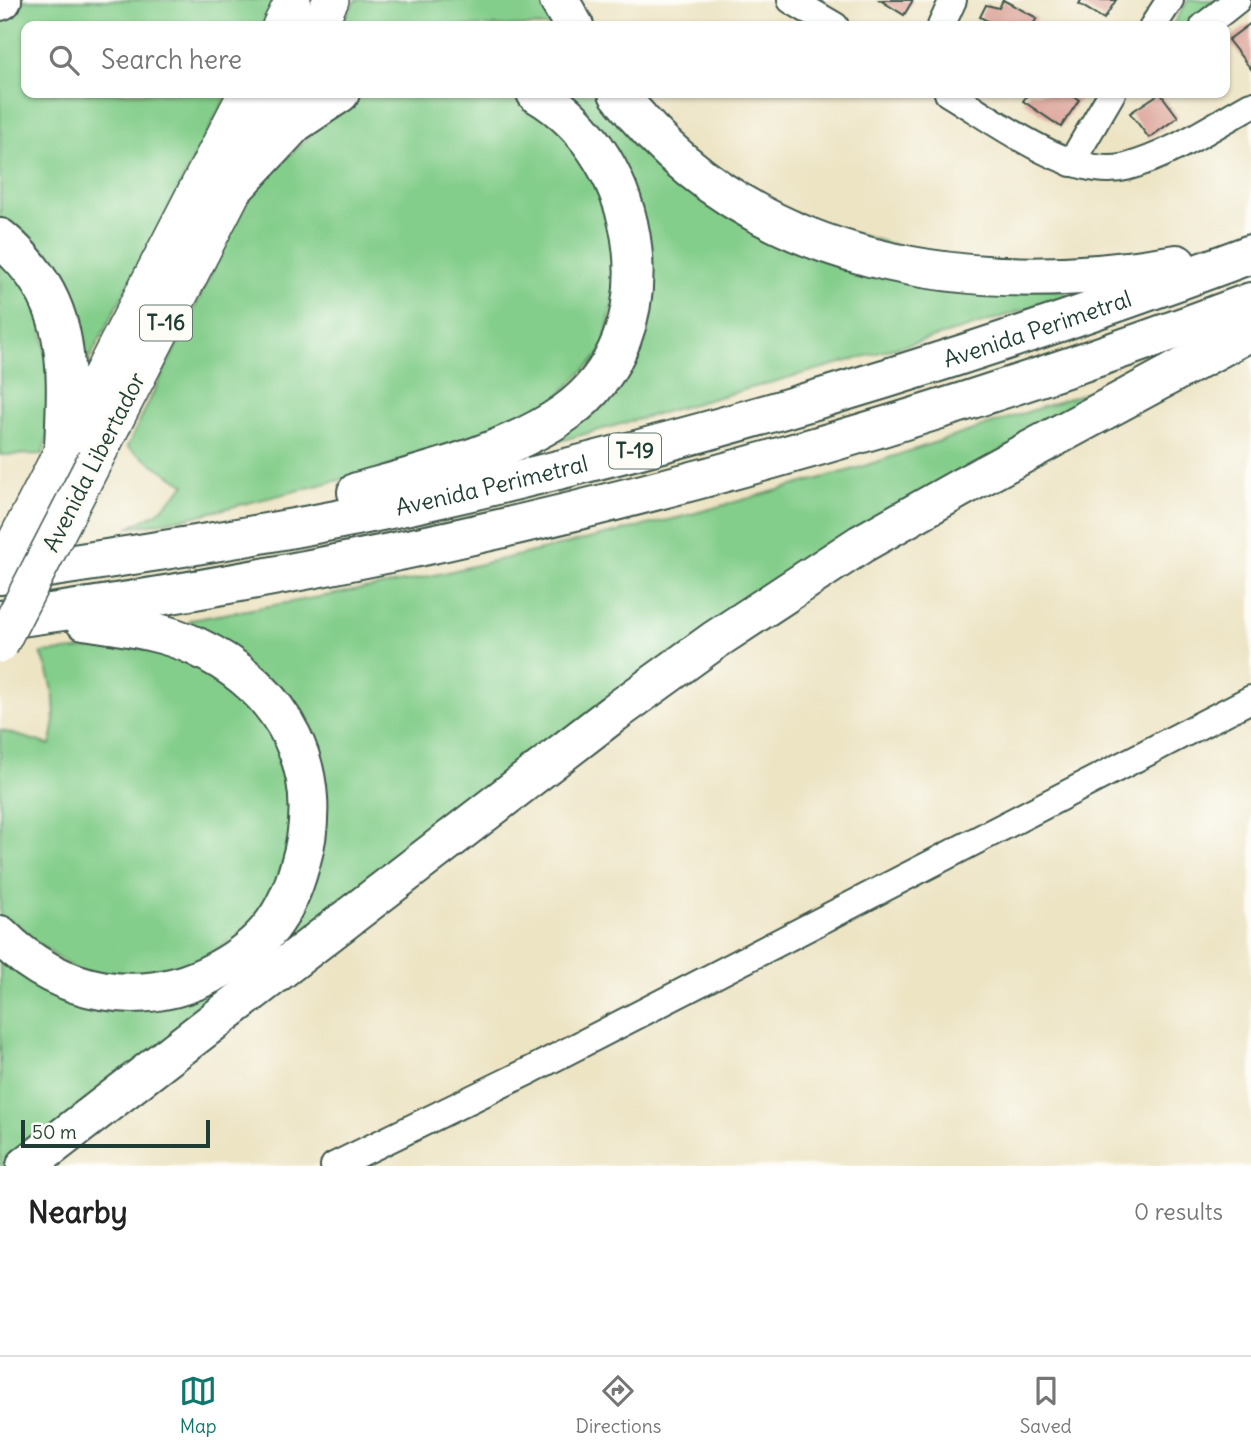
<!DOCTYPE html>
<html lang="en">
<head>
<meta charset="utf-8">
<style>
  :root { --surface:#fff; --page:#f6f6f6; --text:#222; --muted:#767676; --line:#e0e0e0; --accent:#0f766e }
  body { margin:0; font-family:Delius,sans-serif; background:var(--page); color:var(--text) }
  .scale { position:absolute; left:21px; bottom:18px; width:189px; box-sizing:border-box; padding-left:7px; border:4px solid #1f3d34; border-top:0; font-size:19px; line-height:24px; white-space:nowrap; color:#1f3d34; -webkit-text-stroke:5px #fdfcf7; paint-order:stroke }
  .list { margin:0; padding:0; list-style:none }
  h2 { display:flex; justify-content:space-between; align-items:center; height:91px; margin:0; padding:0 28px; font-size:30px }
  h2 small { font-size:23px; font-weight:400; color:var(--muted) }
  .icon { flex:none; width:38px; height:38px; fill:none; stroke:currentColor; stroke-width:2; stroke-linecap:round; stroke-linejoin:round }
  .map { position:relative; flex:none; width:1251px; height:1166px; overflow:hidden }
  .search { position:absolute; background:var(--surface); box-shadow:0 2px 5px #0004; left:21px; right:21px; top:21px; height:77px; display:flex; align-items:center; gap:18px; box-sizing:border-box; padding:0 24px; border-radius:14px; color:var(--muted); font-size:26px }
  .sheet { height:189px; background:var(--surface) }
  nav { display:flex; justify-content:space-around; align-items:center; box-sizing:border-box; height:98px; border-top:2px solid var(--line); background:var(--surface); font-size:19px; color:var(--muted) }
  nav a { display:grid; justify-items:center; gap:4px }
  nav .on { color:var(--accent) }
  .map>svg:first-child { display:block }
  .green { fill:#84ce8b; stroke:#528660; stroke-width:2 }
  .building { fill:#dba297 }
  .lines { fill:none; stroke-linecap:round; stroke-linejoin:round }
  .minor-casing { stroke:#3e564a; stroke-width:30 }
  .major-casing { stroke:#3e564a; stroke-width:38 }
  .highway-casing { stroke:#3e564a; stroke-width:42 }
  .minor { stroke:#fff; stroke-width:26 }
  .major { stroke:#fff; stroke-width:35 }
  .highway { stroke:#fff; stroke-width:38 }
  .major-bridge-casing { stroke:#3e564a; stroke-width:38; stroke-linecap:butt }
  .major-bridge { stroke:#fff; stroke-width:35 }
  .labels { text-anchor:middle; stroke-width:7; stroke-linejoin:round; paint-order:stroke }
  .shield { fill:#fdfcf7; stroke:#62766e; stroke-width:2 }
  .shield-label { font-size:21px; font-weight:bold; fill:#1f3d34 }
  .street-label { font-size:23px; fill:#1f3d34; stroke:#fdfcf7 }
</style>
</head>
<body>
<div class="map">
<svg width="1251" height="1166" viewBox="0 0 1251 1166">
  <rect width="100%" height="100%" fill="#fdfcf7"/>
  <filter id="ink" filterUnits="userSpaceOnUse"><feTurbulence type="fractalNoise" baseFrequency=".0143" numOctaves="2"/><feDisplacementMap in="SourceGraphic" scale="14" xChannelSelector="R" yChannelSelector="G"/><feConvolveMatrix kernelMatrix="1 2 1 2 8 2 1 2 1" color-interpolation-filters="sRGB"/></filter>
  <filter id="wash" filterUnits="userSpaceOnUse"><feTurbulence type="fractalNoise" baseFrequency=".00686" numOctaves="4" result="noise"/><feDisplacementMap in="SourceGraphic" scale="28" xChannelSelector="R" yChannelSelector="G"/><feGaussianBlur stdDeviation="1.57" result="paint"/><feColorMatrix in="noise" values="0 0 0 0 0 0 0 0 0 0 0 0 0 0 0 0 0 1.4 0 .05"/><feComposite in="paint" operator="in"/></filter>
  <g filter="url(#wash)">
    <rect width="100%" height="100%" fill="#ede4c4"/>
    <g class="green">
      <path d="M20,0h255l-13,26h-236v67h202l-151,290 -77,-159v-209z"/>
      <path d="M355,0h192l14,26h-220z"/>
      <path d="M1188,0h28l-31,26h-13z"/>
      <path d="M364,93h149l23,13 50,47 37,100 -20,98 -64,65 -168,56 -175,44 -68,12 29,-15 28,-28 -58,-38 122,-251 90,-90z"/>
      <path d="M556,93h48l98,98 365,102v3l-103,33 -437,121 23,-14 94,-156z"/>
      <path d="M0,252l38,47 16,110 -11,45 -43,1z"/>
      <path d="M1136,376l-180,100 -949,690h-7v-215l52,35 188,-15 79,-181 -130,-164 1,-6 219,-39 272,-64 177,-49z"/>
      <path d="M129,645l85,23 64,66 18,95 -34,91 -85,55 -93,1 -84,-59v-187l50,15c9,-31 4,-63 -9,-92z"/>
    </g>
    <g id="blocks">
      <g class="building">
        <path d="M880,0h33l-9,15z"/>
        <path d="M1003,0l34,18 -5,8h-35l-17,-9 6,-12 13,3z"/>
        <path d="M1081,0h35l-12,19 -25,-15z"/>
        <path d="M1251,23v46l-23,-29z"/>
        <path d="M1029,93h40l10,7 -18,27 -38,-26z"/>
        <path d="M1160,93l18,24 -29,21 -19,-25z"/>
      </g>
    </g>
  </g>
  <g filter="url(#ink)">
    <use href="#blocks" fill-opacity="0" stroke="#3e564a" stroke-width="2"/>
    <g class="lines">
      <defs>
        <g id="minor">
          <path d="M791,0l44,26"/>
          <path d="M941,26l12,-26"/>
          <path d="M1153,26l17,-26"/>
          <path d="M1204,26l33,-26"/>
          <path d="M948,93c46,27 124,88 178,74 45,-12 85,-40 125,-62"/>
          <path d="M1071,163l41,-70"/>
          <path d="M334,1166l197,-96 720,-371"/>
        </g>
        <g id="major">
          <path d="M280,26l13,-26"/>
          <path d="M318,26l13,-26"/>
          <path d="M95,460l189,-367"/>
          <path d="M0,571l246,-478"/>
        </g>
        <g id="highway">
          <path d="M559,0l15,26"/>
          <path d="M0,1l2,-1"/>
          <path d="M618,93c133,176 356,205 559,171"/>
          <path d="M236,186l59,-63 45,-30"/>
          <path d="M0,238c72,60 68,123 64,209"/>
          <path d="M357,492c64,-18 154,-40 208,-79 108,-76 81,-257 -29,-320"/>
          <path id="s1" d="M0,575c142,-21 283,-42 423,-73 282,-63 557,-147 828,-248"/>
          <path d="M0,620c428,-58 846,-166 1251,-318"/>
          <path d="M0,935c59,60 143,76 218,35 20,-11 39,-25 53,-43 14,-18 23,-40 29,-62 28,-94 -16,-177 -103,-218 -35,-17 -75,-21 -113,-27"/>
          <path d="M26,1166l588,-453 101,-73 146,-96 101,-57 289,-156"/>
        </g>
      </defs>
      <use href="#minor" class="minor-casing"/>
      <use href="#major" class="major-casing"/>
      <use href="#highway" class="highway-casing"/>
      <use href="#minor" class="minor"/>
      <use href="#major" class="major"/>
      <use href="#highway" class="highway"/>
      <defs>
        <path id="major-bridge" d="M0,645l95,-185"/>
      </defs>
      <use href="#major-bridge" class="major-bridge-casing"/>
      <use href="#major-bridge" class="major-bridge"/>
    </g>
  </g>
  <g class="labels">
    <g class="shield">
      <rect x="140" y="305.5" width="52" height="35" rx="5"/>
      <rect x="609" y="433.5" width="52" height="35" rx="5"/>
    </g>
    <g class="shield-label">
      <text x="166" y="330">T-16</text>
      <text x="635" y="458">T-19</text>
    </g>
    <g class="street-label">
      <text dy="8" stroke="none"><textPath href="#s1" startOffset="1068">Avenida Perimetral</textPath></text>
      <text transform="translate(94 462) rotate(-63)" y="8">Avenida Libertador</text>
      <text dy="8" stroke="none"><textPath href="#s1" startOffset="500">Avenida Perimetral</textPath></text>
    </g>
  </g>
</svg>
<div class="scale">50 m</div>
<div class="search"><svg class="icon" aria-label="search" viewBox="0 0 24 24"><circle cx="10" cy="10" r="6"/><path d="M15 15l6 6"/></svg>Search here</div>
</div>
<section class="sheet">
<h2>Nearby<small>0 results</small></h2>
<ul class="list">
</ul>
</section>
<nav>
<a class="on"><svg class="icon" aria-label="map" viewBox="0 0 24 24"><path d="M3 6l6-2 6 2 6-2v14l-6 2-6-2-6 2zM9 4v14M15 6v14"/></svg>Map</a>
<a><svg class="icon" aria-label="directions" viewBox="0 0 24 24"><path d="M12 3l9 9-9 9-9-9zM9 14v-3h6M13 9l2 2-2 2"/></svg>Directions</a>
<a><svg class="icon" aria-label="saved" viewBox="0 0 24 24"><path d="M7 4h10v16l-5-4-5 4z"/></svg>Saved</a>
</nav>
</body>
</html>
